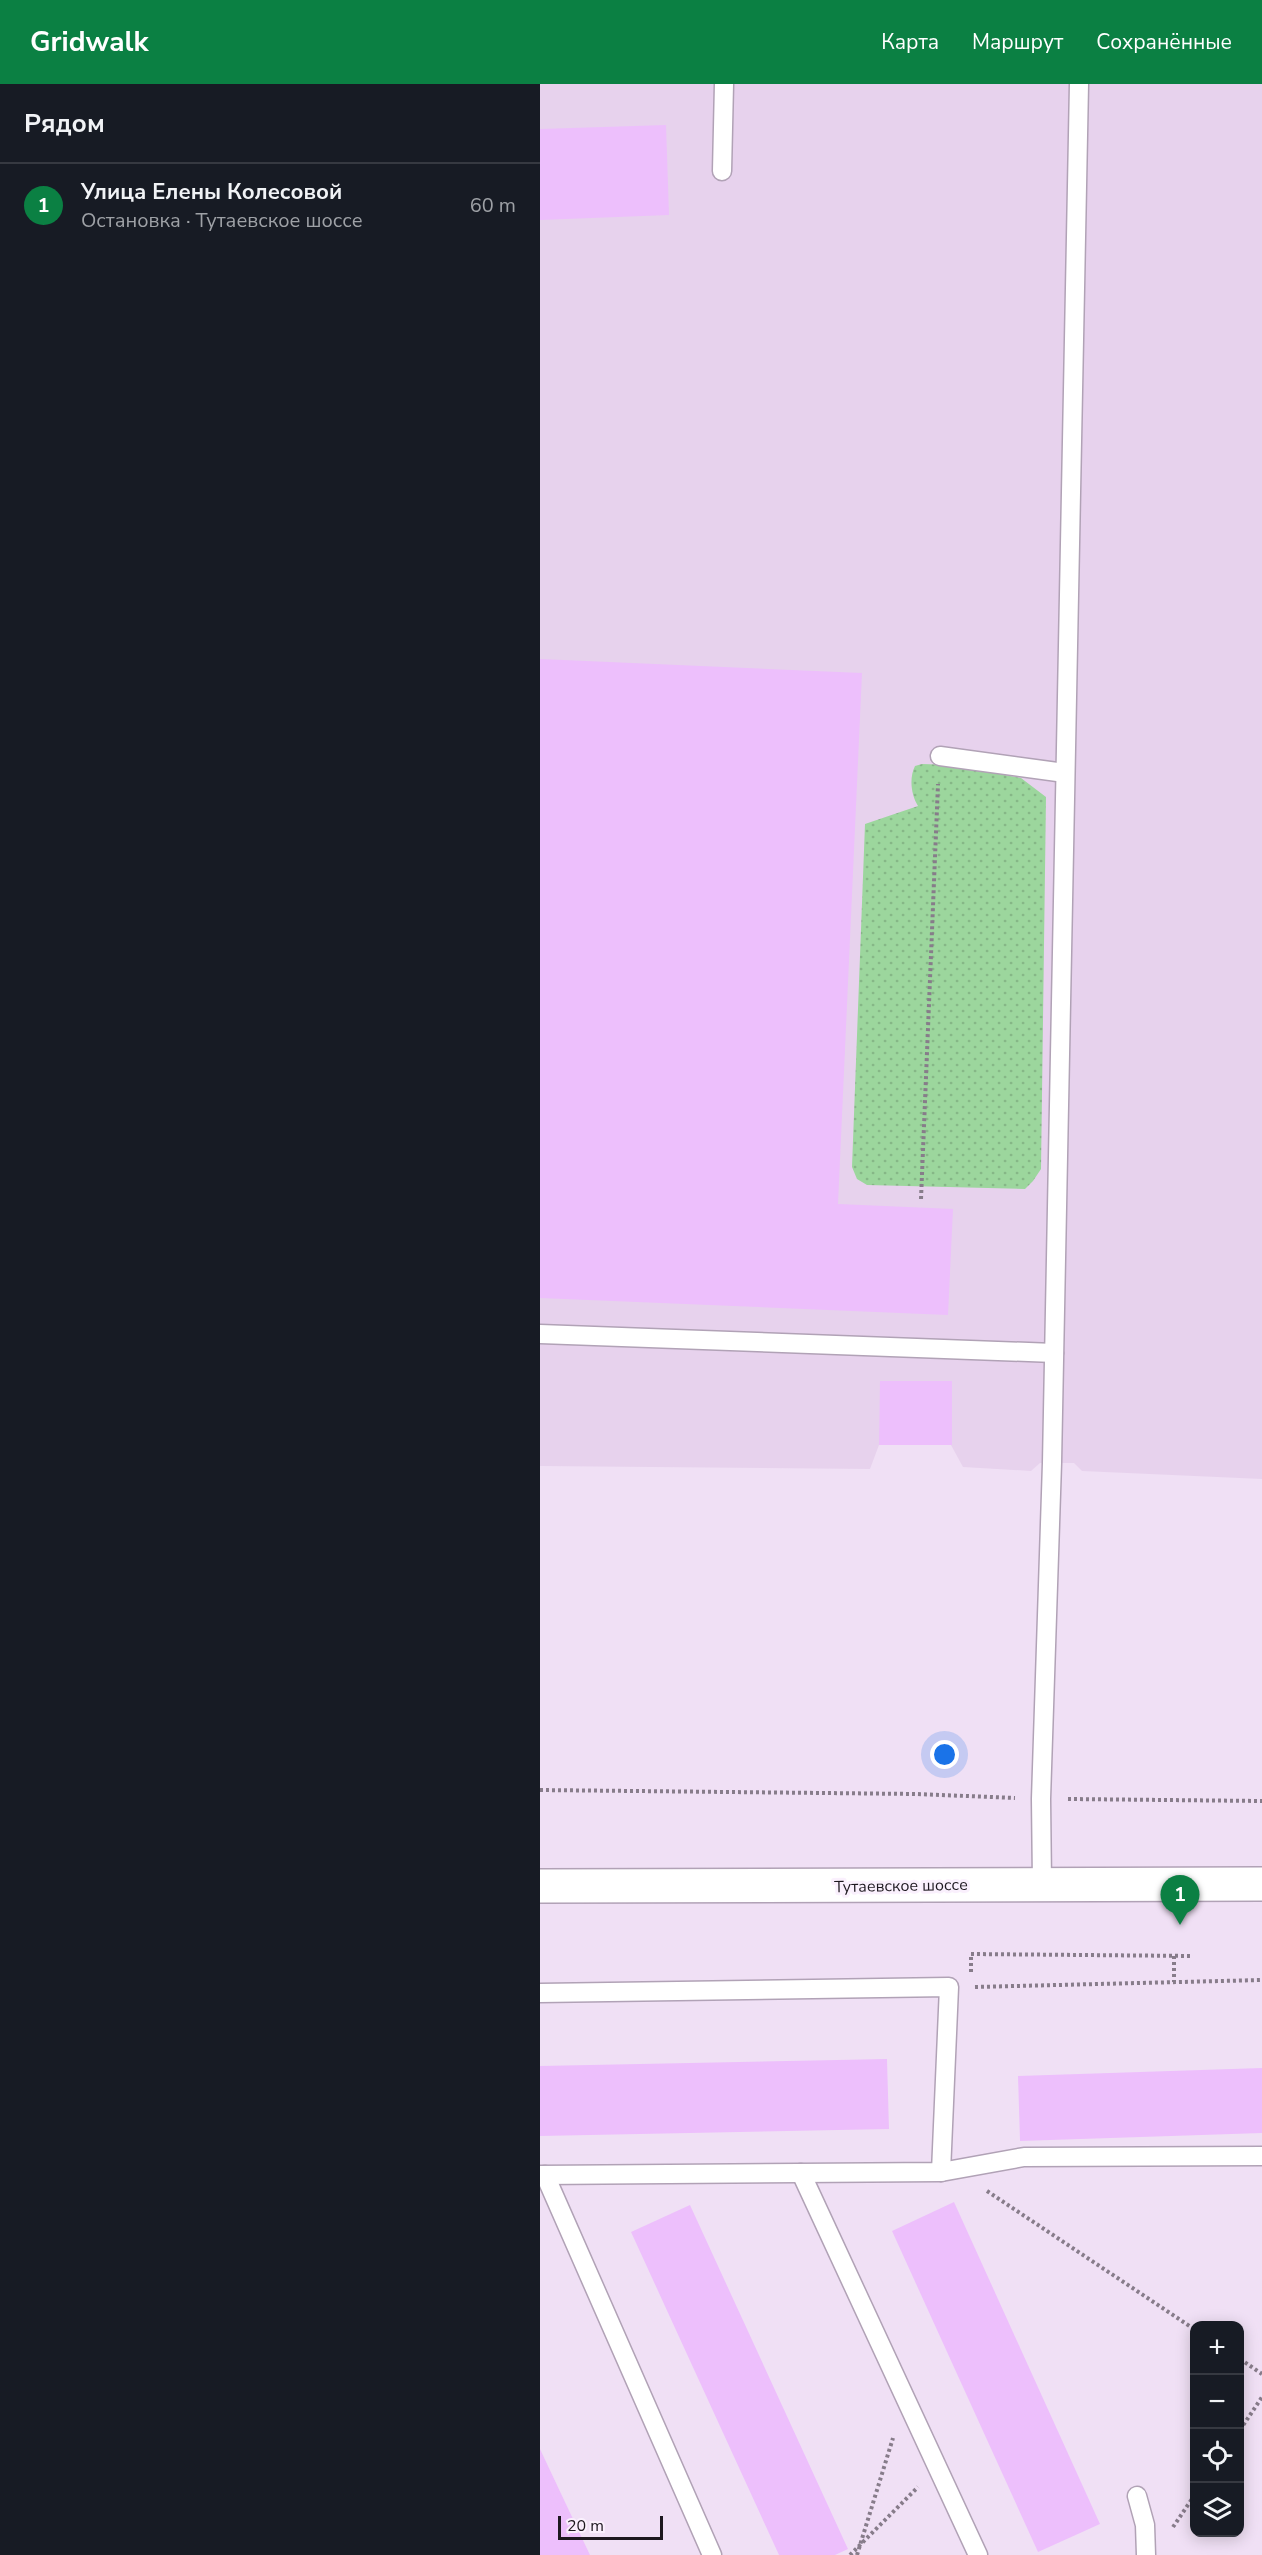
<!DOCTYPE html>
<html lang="ru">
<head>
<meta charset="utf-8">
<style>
  :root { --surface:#171b24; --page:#20242c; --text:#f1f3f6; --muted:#9ea1a6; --line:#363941; --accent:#0b8043 }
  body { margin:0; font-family:"Nunito Sans",sans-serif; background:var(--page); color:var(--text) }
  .controls { position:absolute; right:18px; bottom:18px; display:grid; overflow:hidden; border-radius:12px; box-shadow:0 3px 15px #0003 }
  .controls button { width:54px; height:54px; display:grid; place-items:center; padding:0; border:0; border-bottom:2px solid var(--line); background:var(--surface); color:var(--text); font:30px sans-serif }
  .scale { position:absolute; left:18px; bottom:15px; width:105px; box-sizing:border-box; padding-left:6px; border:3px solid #1d181f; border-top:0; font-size:16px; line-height:21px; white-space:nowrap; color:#1d181f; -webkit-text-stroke:4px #faf0fd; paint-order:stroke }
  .you { position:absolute; left:405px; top:1671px; width:21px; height:21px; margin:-15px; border:4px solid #fff; border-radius:50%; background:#1a73e8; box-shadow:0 0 0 9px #1a73e833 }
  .badge { display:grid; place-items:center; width:39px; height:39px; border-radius:50%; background:var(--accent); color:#fff; font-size:20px; font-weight:700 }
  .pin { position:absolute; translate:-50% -50px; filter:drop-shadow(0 2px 3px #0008) }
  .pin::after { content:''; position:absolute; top:32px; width:21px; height:18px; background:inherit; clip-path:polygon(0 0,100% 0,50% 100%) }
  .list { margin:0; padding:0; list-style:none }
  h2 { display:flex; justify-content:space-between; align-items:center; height:78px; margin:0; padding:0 24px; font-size:26px }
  h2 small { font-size:20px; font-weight:400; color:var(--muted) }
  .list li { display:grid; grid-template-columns:39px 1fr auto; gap:18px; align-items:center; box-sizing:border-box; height:84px; padding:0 24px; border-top:2px solid var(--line) }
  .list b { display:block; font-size:22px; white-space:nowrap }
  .list p { margin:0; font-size:20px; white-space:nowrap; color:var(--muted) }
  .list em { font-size:20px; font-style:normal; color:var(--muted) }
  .icon { flex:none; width:33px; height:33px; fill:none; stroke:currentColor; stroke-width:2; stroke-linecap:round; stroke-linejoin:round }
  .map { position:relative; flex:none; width:722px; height:2471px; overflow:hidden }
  header { display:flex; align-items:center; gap:36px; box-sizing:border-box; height:84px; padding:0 30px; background:var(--accent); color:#fff }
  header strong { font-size:28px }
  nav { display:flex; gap:33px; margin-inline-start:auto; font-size:21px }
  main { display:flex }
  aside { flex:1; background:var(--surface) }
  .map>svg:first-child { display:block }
  .built { fill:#e7d2ed }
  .grass { fill:url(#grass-dots) }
  .building { fill:#edbffc }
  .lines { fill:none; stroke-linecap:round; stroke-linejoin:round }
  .service-casing { stroke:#b1a2b6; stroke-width:21 }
  .primary-casing { stroke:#b1a2b6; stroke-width:36 }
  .path { stroke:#877c8a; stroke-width:4; stroke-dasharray:3 3; stroke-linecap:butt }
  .service { stroke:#fff; stroke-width:18 }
  .primary { stroke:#fff; stroke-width:33 }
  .labels { text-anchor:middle; stroke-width:6; stroke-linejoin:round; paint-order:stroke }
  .street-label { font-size:16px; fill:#1d181f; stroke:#faf0fd }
</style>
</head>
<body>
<header>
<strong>Gridwalk</strong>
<nav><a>Карта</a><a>Маршрут</a><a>Сохранённые</a></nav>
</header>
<main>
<aside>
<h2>Рядом<small></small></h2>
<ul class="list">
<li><span class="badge">1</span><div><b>Улица Елены Колесовой</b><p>Остановка · Тутаевское шоссе</p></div><em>60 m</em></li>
</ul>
</aside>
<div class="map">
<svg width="722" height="2471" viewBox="0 0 722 2471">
  <defs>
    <pattern id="grass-dots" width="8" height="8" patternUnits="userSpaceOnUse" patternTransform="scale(1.5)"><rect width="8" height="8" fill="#9cd69d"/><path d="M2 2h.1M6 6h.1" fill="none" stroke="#86b787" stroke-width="1.8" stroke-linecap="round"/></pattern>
  </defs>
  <rect width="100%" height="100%" fill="#f0e0f5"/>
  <path class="built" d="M0,0h722v1395l-180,-8 -8,-8h-34l-9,8 -68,-4 -12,-22h-72l-9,24 -330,-3z"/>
  <path class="grass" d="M382,680l31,1 68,13 25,19 -5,372 -8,12 -8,8 -158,-4 -10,-6 -5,-12 13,-343 53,-18c-7,-11 -9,-28 -3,-40z"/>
  <g class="building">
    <path d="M126,41l3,90 -129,5v-91z"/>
    <path d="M0,575l322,14 -24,531 115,5 -5,106 -408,-17z"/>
    <path d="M340,1297h72v64h-73z"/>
    <path d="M347,1975l2,70 -349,7v-70z"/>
    <path d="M722,1984v65l-242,8 -2,-65z"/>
    <path d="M414,2118l146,322 -62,28 -146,-321z"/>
    <path d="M150,2121l158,344 -13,6h-56l-148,-323z"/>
    <path d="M0,2365l50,106h-50z"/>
  </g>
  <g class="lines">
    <defs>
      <g id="service">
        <path d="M182,87l2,-87"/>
        <path d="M400,672l125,17"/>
        <path d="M0,1250l514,19"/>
        <path d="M502,1799l-1,-84 11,-336 27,-1379"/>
        <path d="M0,1909l409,-6 -8,185"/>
        <path d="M261,2089l177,382"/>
        <path d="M0,2091l401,-3 83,-15 238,-1"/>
        <path d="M5,2091l167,380"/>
        <path d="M597,2412l8,29 1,30"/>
      </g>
      <path id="primary" d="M0,1802l722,-2"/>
    </defs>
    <use href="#service" class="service-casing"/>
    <use href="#primary" class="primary-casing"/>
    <g class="path">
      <path d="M381,1115l17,-415"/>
      <path d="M0,1706l377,4 98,4"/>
      <path d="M528,1715l194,2"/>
      <path d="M634,1872v26"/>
      <path d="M431,1888v-18l222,2"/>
      <path d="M435,1903l287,-7"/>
      <path d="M447,2107l207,138"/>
      <path d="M700,2275l22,15"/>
      <path d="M700,2346l22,-33"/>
      <path d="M633,2443l21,-31"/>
      <path d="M310,2471l68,-68"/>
      <path d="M317,2471l36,-117"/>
    </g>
    <use href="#service" class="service"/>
    <use href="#primary" class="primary"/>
  </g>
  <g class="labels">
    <g class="street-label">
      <text transform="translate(361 1801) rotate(-1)" y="6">Тутаевское шоссе</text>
    </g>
  </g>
</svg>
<div class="controls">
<button>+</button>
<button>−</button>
<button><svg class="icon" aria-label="locate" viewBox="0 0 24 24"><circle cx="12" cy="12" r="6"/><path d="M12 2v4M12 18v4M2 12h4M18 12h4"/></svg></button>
<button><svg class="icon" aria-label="layers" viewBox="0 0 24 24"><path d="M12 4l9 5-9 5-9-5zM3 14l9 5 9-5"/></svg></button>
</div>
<div class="scale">20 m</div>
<div class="you"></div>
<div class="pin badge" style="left:640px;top:1841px">1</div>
</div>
</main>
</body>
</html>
